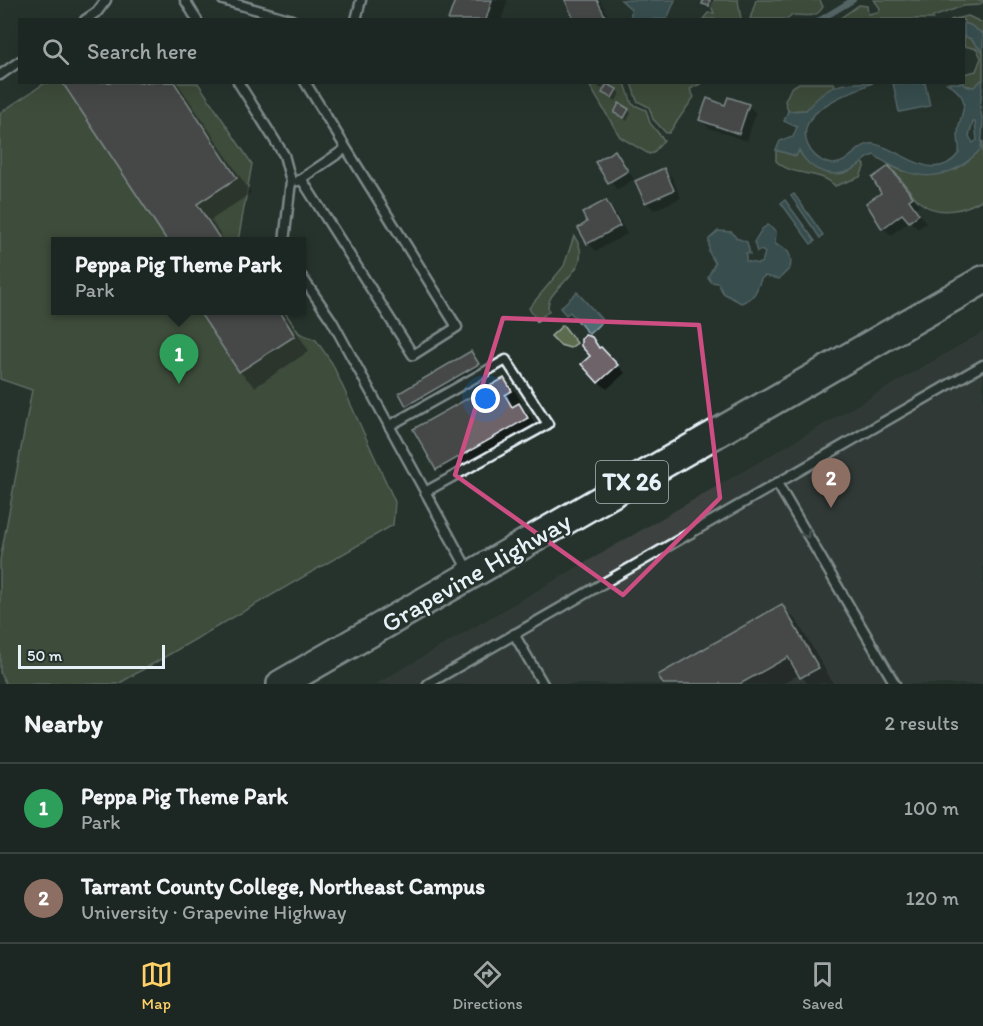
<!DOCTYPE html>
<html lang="en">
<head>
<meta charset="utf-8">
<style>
  :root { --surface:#1c2622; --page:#252e2a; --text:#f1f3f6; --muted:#a0a5a5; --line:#3a4340; --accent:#ffd166 }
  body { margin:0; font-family:Itim,sans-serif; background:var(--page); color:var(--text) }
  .scale { position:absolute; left:18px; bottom:15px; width:147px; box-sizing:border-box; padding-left:6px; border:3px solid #e8f1f8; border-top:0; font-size:16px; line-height:21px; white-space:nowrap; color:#e8f1f8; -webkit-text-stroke:4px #26332d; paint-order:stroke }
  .you { position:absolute; left:486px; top:399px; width:21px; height:21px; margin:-15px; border:4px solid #fff; border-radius:50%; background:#1a73e8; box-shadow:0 0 0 9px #1a73e833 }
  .badge { display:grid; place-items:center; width:39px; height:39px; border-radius:50%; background:var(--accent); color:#fff; font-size:20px; font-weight:700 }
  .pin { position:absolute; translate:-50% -50px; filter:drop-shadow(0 2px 3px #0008) }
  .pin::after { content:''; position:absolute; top:32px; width:21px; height:18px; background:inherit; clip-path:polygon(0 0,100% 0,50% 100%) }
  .popup { position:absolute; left:51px; top:237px; width:255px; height:78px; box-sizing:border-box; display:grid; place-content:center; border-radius:0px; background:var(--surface); filter:drop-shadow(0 2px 4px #0005); font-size:20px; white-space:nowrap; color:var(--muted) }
  .popup b { font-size:22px; color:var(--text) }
  .popup::after { content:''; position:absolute; left:50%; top:100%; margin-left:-12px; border:12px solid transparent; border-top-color:var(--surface) }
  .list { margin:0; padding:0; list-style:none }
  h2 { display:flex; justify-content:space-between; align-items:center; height:78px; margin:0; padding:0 24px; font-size:26px }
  h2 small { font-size:20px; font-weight:400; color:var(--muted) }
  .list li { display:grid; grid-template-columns:39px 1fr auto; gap:18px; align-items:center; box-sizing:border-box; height:90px; padding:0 24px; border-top:2px solid var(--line) }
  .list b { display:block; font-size:22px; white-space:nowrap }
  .list p { margin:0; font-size:20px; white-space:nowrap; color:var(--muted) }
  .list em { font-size:20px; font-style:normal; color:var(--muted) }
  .icon { flex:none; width:33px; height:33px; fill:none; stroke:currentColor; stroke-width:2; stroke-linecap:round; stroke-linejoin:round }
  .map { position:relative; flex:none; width:983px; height:684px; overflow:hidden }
  .search { position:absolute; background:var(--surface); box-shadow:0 6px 24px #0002; left:18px; right:18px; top:18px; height:66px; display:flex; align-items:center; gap:15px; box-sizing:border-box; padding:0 21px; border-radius:0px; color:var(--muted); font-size:22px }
  .sheet { height:258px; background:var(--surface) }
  nav { display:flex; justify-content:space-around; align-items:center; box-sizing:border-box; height:84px; border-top:2px solid var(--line); background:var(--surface); font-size:16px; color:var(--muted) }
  nav a { display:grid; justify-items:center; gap:3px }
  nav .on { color:var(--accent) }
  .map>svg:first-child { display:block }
  .built { fill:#3c423f }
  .green { fill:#5b6b4e; stroke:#a2aea3; stroke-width:1.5 }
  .water { fill:#4e6d75; stroke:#8ca2a9; stroke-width:1.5; fill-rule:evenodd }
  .shadow { fill:#0007 }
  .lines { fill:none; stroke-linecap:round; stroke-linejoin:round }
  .stream { stroke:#8ca2a9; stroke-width:6 }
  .building { fill:#6e6469; stroke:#e8f1f8; stroke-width:1.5 }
  .lane-casing { stroke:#e8f1f8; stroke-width:13 }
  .primary-casing { stroke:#e8f1f8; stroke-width:32 }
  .lane { stroke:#26332d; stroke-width:8 }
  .primary { stroke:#26332d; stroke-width:27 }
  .oneway { stroke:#6a7674 }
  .marked { fill:none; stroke:#cc4e82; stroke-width:4.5; stroke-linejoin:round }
  .labels { text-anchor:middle; stroke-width:4.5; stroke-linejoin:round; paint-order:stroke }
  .shield { fill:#26332d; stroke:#aeb8bb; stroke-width:1.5 }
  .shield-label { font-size:24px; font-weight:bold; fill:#e8f1f8 }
  .street-label { font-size:26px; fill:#e8f1f8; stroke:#26332d }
</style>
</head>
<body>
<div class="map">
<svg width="983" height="684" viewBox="0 0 983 684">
  <rect width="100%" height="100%" fill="#26332d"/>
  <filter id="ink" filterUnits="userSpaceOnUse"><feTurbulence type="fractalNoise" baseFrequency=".0167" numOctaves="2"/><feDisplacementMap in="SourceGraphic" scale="12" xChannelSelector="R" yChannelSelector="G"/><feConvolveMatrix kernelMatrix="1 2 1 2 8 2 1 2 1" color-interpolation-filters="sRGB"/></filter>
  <g filter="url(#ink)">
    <path class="built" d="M983,332v352h-607z"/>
    <g class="green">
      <path d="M714,0h24l3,19h-38l5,-6h6l-3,-7z"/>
      <path d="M756,0h64l3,7c-7,13 -21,7 -32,8l-3,4h-38z"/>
      <path d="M874,0h109v1l-3,4 -17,1 -30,11v2h-94l20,-14 8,1 1,8 10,-2 2,-4z"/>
      <path d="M968,16l15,7v11l-13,-9 -6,-2v-3h-14z"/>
      <path d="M964,36l7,3 12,13v27l-9,8 -10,-2v-11l12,-3 5,-13 -4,-9 -13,-3z"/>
      <path d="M45,83h153l54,81 -14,77 -182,1v68l228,1 15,22 17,7 16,23 63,139 -2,23 -275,159h-112l-6,-12v-112l32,-170 -32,-11v-266z"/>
      <path d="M588,83h37l7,21 14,6 4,13 14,17 -11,13 -4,1 -29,-17z"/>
      <path d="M631,83v-1l71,1 -12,6 4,8 -25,36h-3l-13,-14 -4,-12 -12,-6z"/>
      <path d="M799,83h35l1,2 -29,25 -18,1 -3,-10 6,-13z"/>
      <path d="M983,141v58c-17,11 -44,18 -62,4 -13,-11 -21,-28 -34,-39l15,7 53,-1 22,-17z"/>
      <path d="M798,149c11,22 46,32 64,13l3,3 -5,12 -25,9c-15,-17 -42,-8 -59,-25v-11l20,6z"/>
      <path d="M574,236c26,36 -34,52 -25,75l-12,10 -8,-13 35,-42z"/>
      <path d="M563,325l14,18 -7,5 -10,-3 -9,-9z"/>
    </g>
    <g class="water">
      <path d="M621,0h54l-8,19 -36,1v-11z"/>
      <path d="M964,23l6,2 13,9v18l-12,-13 -7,-3z"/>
      <path d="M983,79l-3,29 3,14 -2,27c-34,36 -68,33 -107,6 -8,2 -12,9 -19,13 -21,13 -46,3 -56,-18l-3,6 -20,-6 4,-9 13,-4 4,-10 -13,-6 4,-10 18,-1c22,-26 35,-28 67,-27 -23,9 -87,30 -62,68 5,7 14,13 23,13 17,-1 24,-22 40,-20 26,4 59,43 85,9 1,-7 -1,-12 -1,-19 1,-24 18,-32 -11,-51h15l6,4h6zM973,122h2l2,18 -4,3 -4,-7z"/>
      <path d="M893,83h32l5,23 -31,6z"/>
      <path d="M794,194l29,41 -3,3 -29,-42z"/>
      <path d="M785,200l30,41 -4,3 -30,-41z"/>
      <path d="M768,225l8,6 -1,13c13,4 18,11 15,24l-11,11 -14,-3 -4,3c-5,13 -6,19 -20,24l-18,-10 -5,-10 -7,-1 -3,-5 7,-14 -6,-11v-13l9,-8 14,1 4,6 11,4 3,12 -4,-1v8l12,3 4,-2 3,-9 -4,-3 -4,2 -3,-10 8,-13z"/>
      <path d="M577,292l26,29 -14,13 -19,-22 -4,3 -6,-7z"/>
    </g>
    <g class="shadow">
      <path d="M456,0h52l-7,20h-51z"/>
      <path d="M566,0h34l10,20h-34z"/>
      <path d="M704,0h10l-2,8 -9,-5z"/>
      <path d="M64,82h113l74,111 -40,27 14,22h-55z"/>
      <path d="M592,82h14l-4,7z"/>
      <path d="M616,90l4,3 -4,8 -12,-8z"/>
      <path d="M726,106h22l8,7 -9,28 -38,-13 -8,-8z"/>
      <path d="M628,110l3,3 -4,8 -12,-8z"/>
      <path d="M615,152l19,27 -17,11 -20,-27z"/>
      <path d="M889,168l30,37 -3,3 10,15 -8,6 -8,-8 -19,14 -8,-7v-35z"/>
      <path d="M664,170l8,7 9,21 -27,12 -8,-8z"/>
      <path d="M606,202l8,8 13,24 -31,17 -8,-8 1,-20z"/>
      <path d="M200,310h82l27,41 -54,36 -15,-15z"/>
      <path d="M591,338l34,35 -18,16 -8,-7 -7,-26z"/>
      <path d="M471,353l10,15 -71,40 -3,-3z"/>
      <path d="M503,379l12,12 7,12 -3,2 12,11 7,14 -89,51 -11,-12z"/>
      <path d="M782,606l15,15 36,62 -25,1 -8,-10 -18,10h-117z"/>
    </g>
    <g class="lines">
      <path class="stream" d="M820,20l33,-20"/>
    </g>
    <g class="building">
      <path d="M455,0h37l-6,20h-38z"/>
      <path d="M565,0h32l10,20h-33z"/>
      <path d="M703,0h7l-1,6 -7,-2z"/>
      <path d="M62,82h112l63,96 -40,26 25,38h-54z"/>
      <path d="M607,84l10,5 -5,9 -10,-5z"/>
      <path d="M728,97l21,7 -10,30 -40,-14 8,-22 18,7z"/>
      <path d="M619,103l10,6 -5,9 -10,-5z"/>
      <path d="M615,150l13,21 -20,12 -13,-21z"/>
      <path d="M889,166l24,31 -4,3 10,14 -10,8 -7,-8 -20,15 -16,-26 15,-10 -9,-15z"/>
      <path d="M664,168l10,22 -29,13 -10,-22z"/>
      <path d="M606,200l14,26 -33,18 -9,-16 9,-6 -5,-9z"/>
      <path d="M198,310h81l16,26 -56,36z"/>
      <path d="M585,335l7,2 7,11 2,-1 17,18 -20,18 -17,-19 9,-8 -9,-10v-7z"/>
      <path d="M471,351l8,13 -73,42 -7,-13z"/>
      <path d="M504,378l8,13 -7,4 7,12 7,-4 9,15 -92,52 -23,-41z"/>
      <path d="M782,604l37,64 -19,10 -12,-21 -48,27h-77l-5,-9z"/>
    </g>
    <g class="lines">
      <defs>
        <g id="lane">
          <path d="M185,0l12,20"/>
          <path d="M223,0l69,20"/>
          <path d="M85,20l12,-8 9,-12"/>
          <path d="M356,20l5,-20"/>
          <path d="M0,75l20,-14"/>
          <path d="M238,82l46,73 7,26 -7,61"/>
          <path d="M302,180l111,175 44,-28 -152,-245"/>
          <path d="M298,181l47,-32"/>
          <path d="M302,277l30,44 137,251"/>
          <path d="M389,426l117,-66 42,64 -123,68"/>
          <path d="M777,483l118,201"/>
          <path d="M514,634l29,50"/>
          <path d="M428,684l555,-319"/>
        </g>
        <path id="primary" d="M281,684l702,-404"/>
      </defs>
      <use href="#lane" class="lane-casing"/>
      <use href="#primary" class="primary-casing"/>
      <use href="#lane" class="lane"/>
      <use href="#primary" class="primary"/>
    </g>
    <defs><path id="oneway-chevron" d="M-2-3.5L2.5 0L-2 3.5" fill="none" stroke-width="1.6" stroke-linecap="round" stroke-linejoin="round" transform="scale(1.5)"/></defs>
    <use class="oneway" href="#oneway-chevron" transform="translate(806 534) rotate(60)"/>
  </g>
  <path d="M0 0H983V684H0ZM503,318l196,7 21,173 -97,97 -168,-120z" fill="#26332d" fill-opacity=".55" fill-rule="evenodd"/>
  <path class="marked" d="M503,318l196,7 21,173 -97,97 -168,-120z"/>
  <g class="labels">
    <rect class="shield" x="596" y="461" width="72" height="42" rx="4.5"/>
    <g class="shield-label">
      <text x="632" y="490">TX 26</text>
    </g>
    <g class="street-label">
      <text transform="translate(476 572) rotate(-30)" y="9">Grapevine Highway</text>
    </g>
  </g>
</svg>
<div class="scale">50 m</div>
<div class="you"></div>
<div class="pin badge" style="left:179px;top:384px;background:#2e9e5b">1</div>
<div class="popup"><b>Peppa Pig Theme Park</b>Park</div>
<div class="pin badge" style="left:831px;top:508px;background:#8d6e63">2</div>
<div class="search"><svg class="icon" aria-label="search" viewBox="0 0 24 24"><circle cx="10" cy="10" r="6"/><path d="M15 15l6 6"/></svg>Search here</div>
</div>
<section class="sheet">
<h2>Nearby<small>2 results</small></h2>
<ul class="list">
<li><span class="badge" style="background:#2e9e5b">1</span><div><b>Peppa Pig Theme Park</b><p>Park</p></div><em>100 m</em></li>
<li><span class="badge" style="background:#8d6e63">2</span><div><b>Tarrant County College, Northeast Campus</b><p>University · Grapevine Highway</p></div><em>120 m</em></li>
</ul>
</section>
<nav>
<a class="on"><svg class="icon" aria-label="map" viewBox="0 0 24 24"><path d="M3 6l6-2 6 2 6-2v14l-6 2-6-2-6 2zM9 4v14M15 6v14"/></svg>Map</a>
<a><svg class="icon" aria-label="directions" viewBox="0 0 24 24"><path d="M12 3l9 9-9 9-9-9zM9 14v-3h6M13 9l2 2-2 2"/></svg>Directions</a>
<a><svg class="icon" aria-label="saved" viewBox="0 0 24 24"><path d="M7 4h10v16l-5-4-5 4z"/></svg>Saved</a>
</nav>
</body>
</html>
